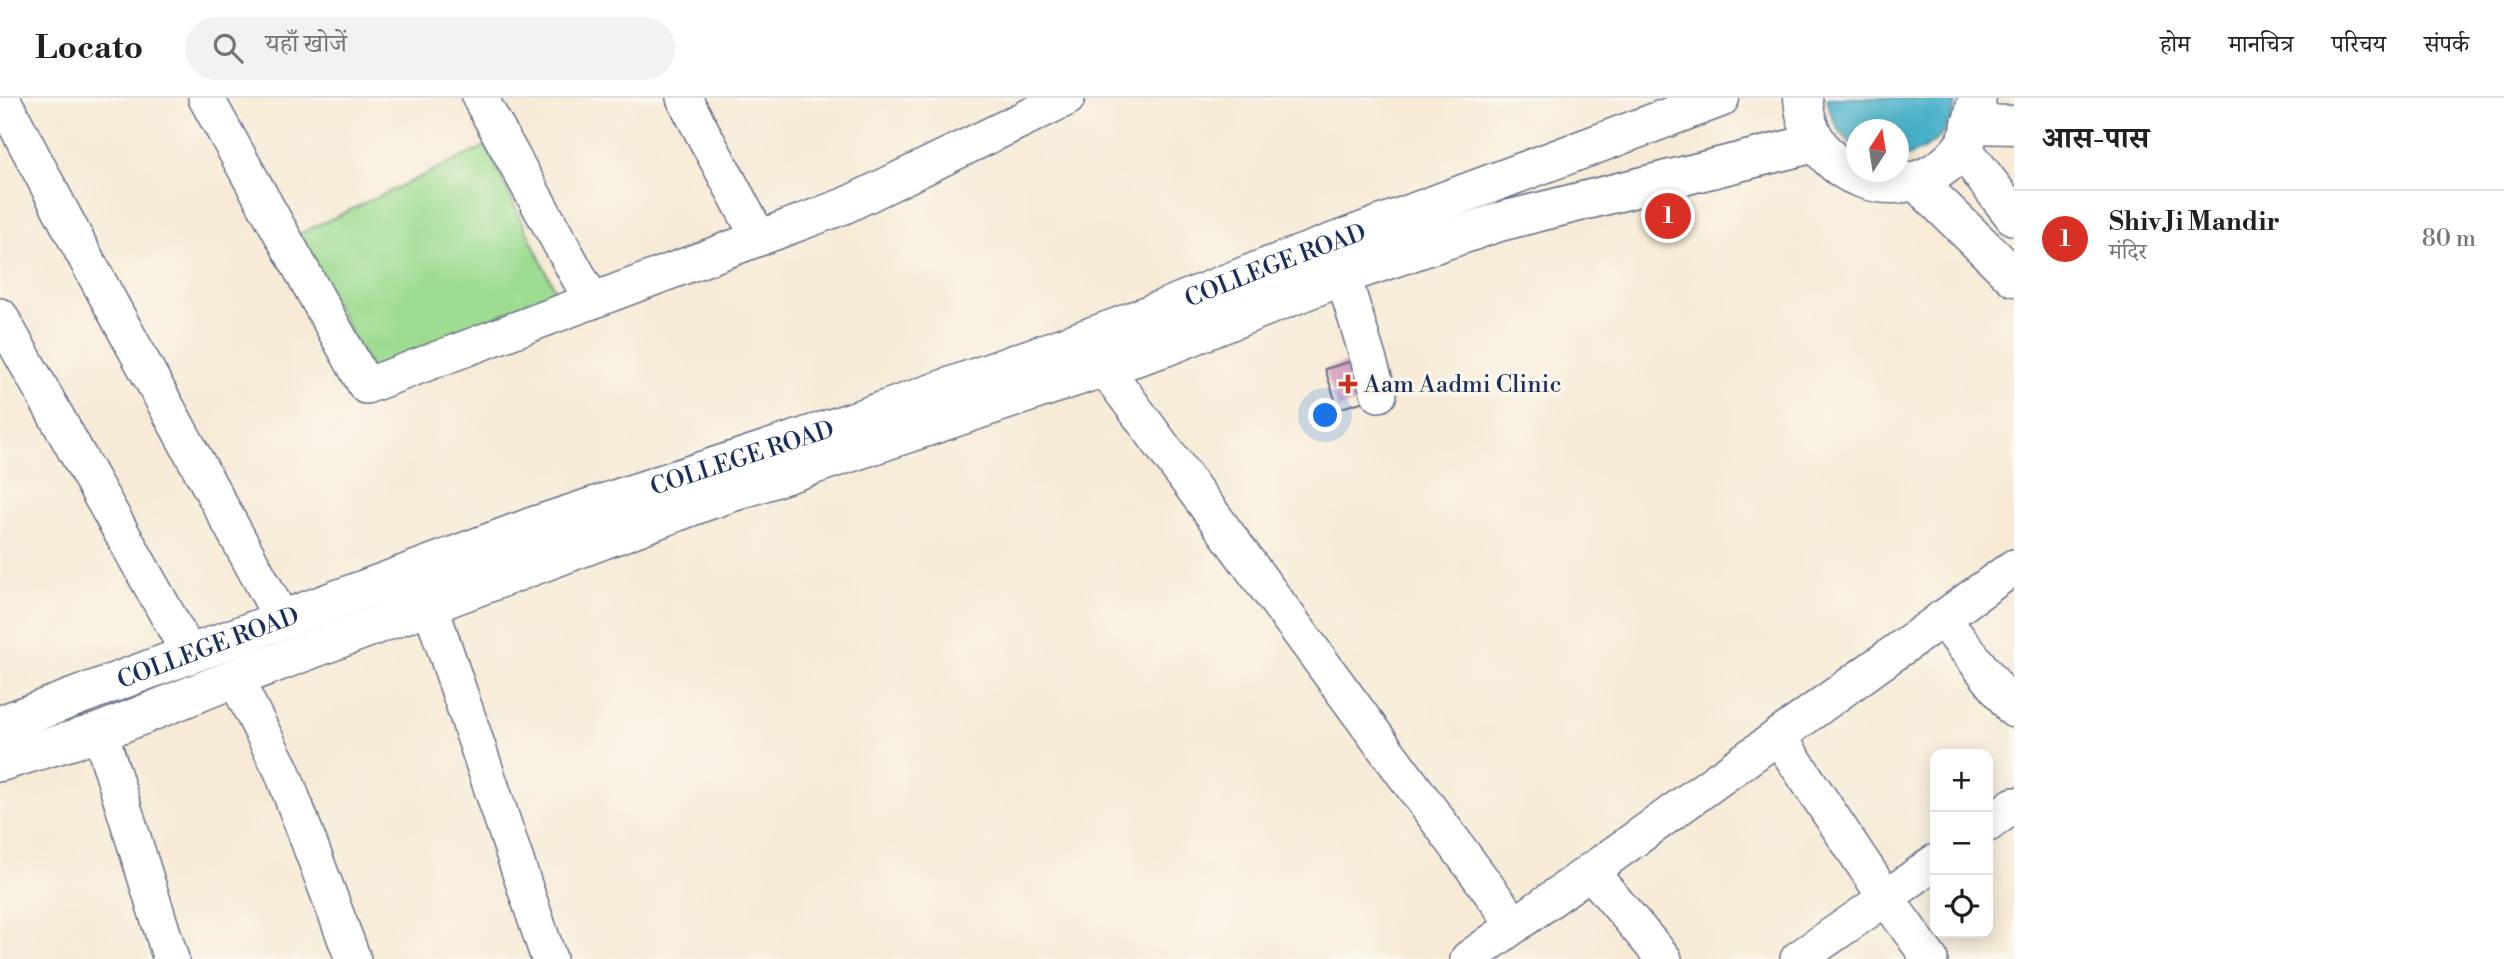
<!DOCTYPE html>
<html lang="hi">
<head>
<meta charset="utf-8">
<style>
  :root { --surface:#fff; --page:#f2f2f2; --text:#202124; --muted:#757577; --line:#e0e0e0; --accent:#d93025 }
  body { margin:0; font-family:"Libre Bodoni","Noto Serif Devanagari",serif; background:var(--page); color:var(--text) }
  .controls { position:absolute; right:21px; bottom:21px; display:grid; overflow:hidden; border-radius:14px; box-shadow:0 4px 18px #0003 }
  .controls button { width:63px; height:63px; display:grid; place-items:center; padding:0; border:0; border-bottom:2px solid var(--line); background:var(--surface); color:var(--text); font:35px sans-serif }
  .compass { position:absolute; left:1846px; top:21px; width:63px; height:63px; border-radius:50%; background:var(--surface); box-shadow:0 4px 18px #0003; rotate:12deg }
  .you { position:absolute; left:1326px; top:318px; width:24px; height:24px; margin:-18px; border:5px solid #fff; border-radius:50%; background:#1a73e8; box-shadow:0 0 0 10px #1a73e833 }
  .badge { display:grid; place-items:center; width:46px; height:46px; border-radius:50%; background:var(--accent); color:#fff; font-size:23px; font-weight:700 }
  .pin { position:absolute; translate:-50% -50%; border:4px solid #fff; box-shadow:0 2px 7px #0006 }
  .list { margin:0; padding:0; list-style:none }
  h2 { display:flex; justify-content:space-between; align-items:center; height:91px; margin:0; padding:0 28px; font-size:30px }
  h2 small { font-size:23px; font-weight:400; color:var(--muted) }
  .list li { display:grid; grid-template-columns:46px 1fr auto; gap:21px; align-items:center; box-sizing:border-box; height:98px; padding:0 28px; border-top:2px solid var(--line) }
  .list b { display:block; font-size:26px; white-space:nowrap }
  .list p { margin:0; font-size:23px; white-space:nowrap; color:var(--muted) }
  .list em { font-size:23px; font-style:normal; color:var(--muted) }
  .icon { flex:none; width:38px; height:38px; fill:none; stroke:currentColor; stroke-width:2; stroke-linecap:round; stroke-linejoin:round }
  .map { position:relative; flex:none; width:2014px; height:861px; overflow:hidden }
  header { display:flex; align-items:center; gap:42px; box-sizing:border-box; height:98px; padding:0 35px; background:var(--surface); border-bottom:2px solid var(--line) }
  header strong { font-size:33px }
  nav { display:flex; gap:38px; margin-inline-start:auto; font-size:24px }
  .search { width:490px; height:63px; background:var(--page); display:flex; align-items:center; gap:18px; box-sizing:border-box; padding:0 24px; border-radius:38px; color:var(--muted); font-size:26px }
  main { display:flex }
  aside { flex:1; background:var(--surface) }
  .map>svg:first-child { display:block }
  .green { fill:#9ddc91; stroke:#5c8678; stroke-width:2 }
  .water { fill:#4ab1c9; stroke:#327094; stroke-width:2 }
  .building { fill:#d29bba }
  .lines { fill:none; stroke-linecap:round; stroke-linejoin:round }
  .minor-casing { stroke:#687088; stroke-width:38 }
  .tertiary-casing { stroke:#687088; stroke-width:41 }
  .minor { stroke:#fff; stroke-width:35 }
  .tertiary { stroke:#fff; stroke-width:38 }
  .poi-dot { fill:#c8321e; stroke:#fbf7ec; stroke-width:2.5 }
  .labels { text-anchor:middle; stroke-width:7; stroke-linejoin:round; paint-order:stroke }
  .street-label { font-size:24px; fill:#1b2f5e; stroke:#fbf7ec }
  .poi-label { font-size:24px; fill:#1b2f5e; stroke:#fbf7ec; text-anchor:start }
</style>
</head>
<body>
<header>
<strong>Locato</strong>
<div class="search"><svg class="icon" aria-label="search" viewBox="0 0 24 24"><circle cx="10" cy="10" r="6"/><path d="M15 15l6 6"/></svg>यहाँ खोजें</div>
<nav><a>होम</a><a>मानचित्र</a><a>परिचय</a><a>संपर्क</a></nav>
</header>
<main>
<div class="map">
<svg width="2014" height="861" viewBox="0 0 2014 861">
  <rect width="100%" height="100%" fill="#fbf7ec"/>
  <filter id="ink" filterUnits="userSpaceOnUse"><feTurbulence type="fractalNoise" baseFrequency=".0143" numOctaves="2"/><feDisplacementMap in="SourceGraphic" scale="14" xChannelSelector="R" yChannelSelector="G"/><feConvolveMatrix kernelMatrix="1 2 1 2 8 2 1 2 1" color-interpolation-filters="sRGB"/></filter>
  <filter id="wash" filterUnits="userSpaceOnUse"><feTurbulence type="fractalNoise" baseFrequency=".00686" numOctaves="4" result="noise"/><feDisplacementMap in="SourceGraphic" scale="28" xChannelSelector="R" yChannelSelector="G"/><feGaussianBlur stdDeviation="1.57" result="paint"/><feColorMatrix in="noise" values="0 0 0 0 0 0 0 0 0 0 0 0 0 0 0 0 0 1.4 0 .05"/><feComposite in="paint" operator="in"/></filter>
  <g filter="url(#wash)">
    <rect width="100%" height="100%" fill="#f7ead6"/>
    <path class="green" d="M486,48l69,144 -182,83 -76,-138z"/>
    <path class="water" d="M1827,0h129c-2,33 -27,54 -57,60l-1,-28h-42v18c-17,-14 -25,-28 -29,-50z"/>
    <g id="blocks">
      <path class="building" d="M1359,261l12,40 -33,10 -13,-40z"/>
    </g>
  </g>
  <g filter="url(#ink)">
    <use href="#blocks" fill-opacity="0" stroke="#687088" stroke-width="2"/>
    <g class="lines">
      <defs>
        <g id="minor">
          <path d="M2,0l80,153 201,370"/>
          <path d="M206,0l160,288 478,-180 223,-108"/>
          <path d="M480,0l112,203"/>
          <path d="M684,0l75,140"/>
          <path d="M1343,178l36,118"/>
          <path d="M0,218l190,339"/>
          <path d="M1104,269l411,558"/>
          <path d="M430,507l119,354"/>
          <path d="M1942,520l72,92"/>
          <path d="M235,580l47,93 71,188"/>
          <path d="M100,634l71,227"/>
          <path d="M1778,638l108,162 49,-36"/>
          <path d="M1988,726l26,-19"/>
          <path d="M1590,773l74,88"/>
          <path d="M1468,861l546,-392"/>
          <path d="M1798,861l88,-61 44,61"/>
        </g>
        <g id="tertiary">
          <path d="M1803,0c5,82 105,118 158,51 10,-13 13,-35 16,-51"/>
          <path d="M1971,26l43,1"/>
          <path d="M1962,50l52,68"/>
          <path d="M1916,83l98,96"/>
          <path id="s1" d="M0,627l534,-199 320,-105 264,-94 147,-59 455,-170"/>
          <path d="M0,664l100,-30 135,-54 471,-177 459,-154 190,-76 144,-49 316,-79"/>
        </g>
      </defs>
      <use href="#minor" class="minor-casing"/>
      <use href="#tertiary" class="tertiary-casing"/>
      <use href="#minor" class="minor"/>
      <use href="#tertiary" class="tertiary"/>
    </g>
  </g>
  <path class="poi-dot" d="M1344.5 275.5h7v7h7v7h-7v7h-7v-7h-7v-7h7z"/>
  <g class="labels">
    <g class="street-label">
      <text dy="8" stroke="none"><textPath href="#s1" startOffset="1356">COLLEGE ROAD</textPath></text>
      <text dy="8" stroke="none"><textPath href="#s1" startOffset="789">COLLEGE ROAD</textPath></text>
      <text dy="8" stroke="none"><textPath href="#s1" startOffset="222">COLLEGE ROAD</textPath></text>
    </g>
    <g class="poi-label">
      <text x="1364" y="294">Aam Aadmi Clinic</text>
    </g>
  </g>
</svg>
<div class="controls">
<button>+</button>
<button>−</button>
<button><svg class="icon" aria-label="locate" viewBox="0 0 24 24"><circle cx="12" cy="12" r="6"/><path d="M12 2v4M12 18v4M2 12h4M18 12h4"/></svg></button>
</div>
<svg class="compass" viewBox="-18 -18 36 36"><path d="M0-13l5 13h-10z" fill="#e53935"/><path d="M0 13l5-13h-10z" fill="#757577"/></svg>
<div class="you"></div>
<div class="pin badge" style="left:1668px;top:118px">1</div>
</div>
<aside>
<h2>आस-पास<small></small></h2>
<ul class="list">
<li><span class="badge">1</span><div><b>Shiv Ji Mandir</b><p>मंदिर</p></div><em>80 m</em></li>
</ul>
</aside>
</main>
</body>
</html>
